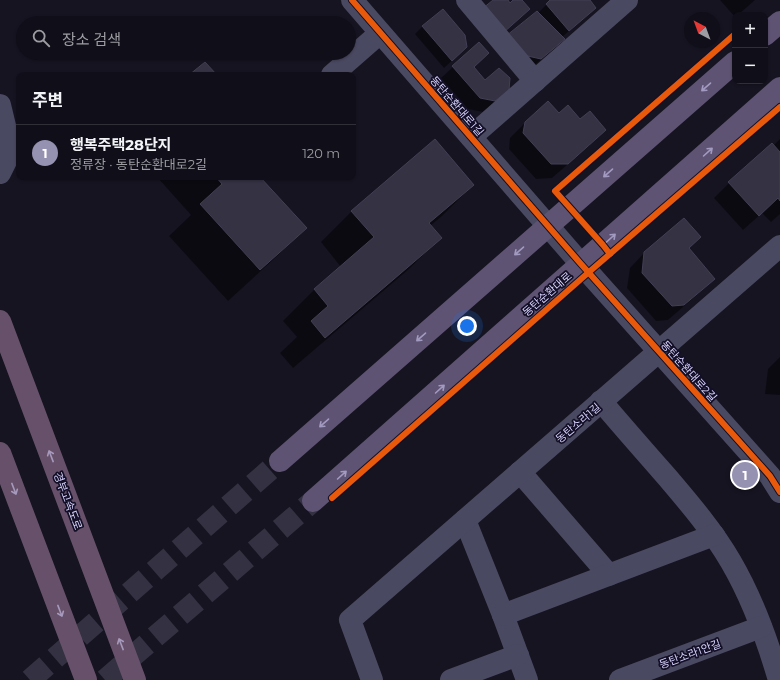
<!DOCTYPE html>
<html lang="ko">
<head>
<meta charset="utf-8">
<style>
  :root { --surface:#100f19; --page:#191822; --text:#f1f3f6; --muted:#9c9ca2; --line:#302f38; --accent:#9591b1 }
  body { margin:0; font-family:Montserrat,"Noto Sans KR",sans-serif; background:var(--page); color:var(--text) }
  .controls { position:absolute; right:12px; top:12px; display:grid; overflow:hidden; border-radius:8px; box-shadow:0 1px 3px #0004 }
  .controls button { width:36px; height:36px; display:grid; place-items:center; padding:0; border:0; border-bottom:1px solid var(--line); background:var(--surface); color:var(--text); font:20px sans-serif }
  .compass { position:absolute; left:684px; top:12px; width:36px; height:36px; border-radius:50%; background:var(--surface); box-shadow:0 1px 3px #0004; rotate:319deg }
  .you { position:absolute; left:467px; top:326px; width:14px; height:14px; margin:-10px; border:3px solid #fff; border-radius:50%; background:#1a73e8; box-shadow:0 0 0 6px #1a73e833 }
  .badge { display:grid; place-items:center; width:26px; height:26px; border-radius:50%; background:var(--accent); color:#fff; font-size:13px; font-weight:700 }
  .pin { position:absolute; translate:-50% -50%; border:2px solid #fff; box-shadow:0 1px 4px #0006 }
  .list { margin:0; padding:0; list-style:none }
  h2 { display:flex; justify-content:space-between; align-items:center; height:52px; margin:0; padding:0 16px; font-size:17px }
  h2 small { font-size:13px; font-weight:400; color:var(--muted) }
  .list li { display:grid; grid-template-columns:26px 1fr auto; gap:12px; align-items:center; box-sizing:border-box; height:56px; padding:0 16px; border-top:1px solid var(--line) }
  .list b { display:block; font-size:15px; white-space:nowrap }
  .list p { margin:0; font-size:13px; white-space:nowrap; color:var(--muted) }
  .list em { font-size:13px; font-style:normal; color:var(--muted) }
  .icon { flex:none; width:22px; height:22px; fill:none; stroke:currentColor; stroke-width:2; stroke-linecap:round; stroke-linejoin:round }
  .map { position:relative; flex:none; width:780px; height:680px; overflow:hidden }
  .search { position:absolute; background:var(--surface); box-shadow:0 1px 3px #0004; left:16px; top:16px; width:340px; height:44px; display:flex; align-items:center; gap:10px; box-sizing:border-box; padding:0 14px; border-radius:22px; color:var(--muted); font-size:15px }
  .panel { position:absolute; background:var(--surface); box-shadow:0 1px 3px #0004; left:16px; top:72px; width:340px; height:108px; border-radius:8px }
  .map>svg:first-child { display:block }
  .shadow { fill:#0007 }
  .building { fill:#343243; stroke:#433f54 }
  .lines { fill:none; stroke-linecap:round; stroke-linejoin:round }
  .major-tunnel { stroke:#333142; stroke-width:22; stroke-dasharray:22 11; stroke-linecap:butt }
  .minor { stroke:#4a4962; stroke-width:22 }
  .major { stroke:#5e5373; stroke-width:22 }
  .highway { stroke:#67516a; stroke-width:22 }
  .cycleway-casing { stroke:#130f26; stroke-width:8 }
  .cycleway { stroke:#e8590c; stroke-width:6 }
  .oneway { stroke:#a29ac0 }
  .oneway2 { stroke:#a699bc }
  .labels { text-anchor:middle; stroke-width:3.5; stroke-linejoin:round; paint-order:stroke }
  .street-label { font-size:11px; fill:#d9d4ff; stroke:#130f26 }
</style>
</head>
<body>
<div class="map">
<svg width="780" height="680" viewBox="0 0 780 680">
  <rect width="100%" height="100%" fill="#161421"/>
  <g class="shadow">
    <path d="M551,0h37l-1,16 -25,21 2,2 -12,11 -23,20 -17,-4 26,-53z"/>
    <path d="M720,0h35l-17,15h-3v2z"/>
    <path d="M423,26l35,29 -14,13 -29,-34z"/>
    <path d="M479,44l9,9 -15,15 12,13 23,9 -12,11 -13,11 -15,-3 -27,-31 12,-11z"/>
    <path d="M525,123l65,22 -38,33 -16,1 -27,-30 1,-11z"/>
    <path d="M780,139v75l-9,8 -9,-9 -19,17 -29,-32 15,-15 43,-38 1,1z"/>
    <path d="M157,177h102l46,51 -31,31 -46,42 -59,-65 22,-21z"/>
    <path d="M473,185l-31,31 -12,10 10,12 -31,31 -116,99 -13,-15 17,-16 -14,-16 31,-31 27,-23 -20,-25 31,-31z"/>
    <path d="M688,249l25,30 -15,15 -30,26 -12,1 -29,-33 3,-20 15,-16z"/>
    <path d="M780,357v38l-15,-1 3,-25z"/>
  </g>
  <g class="building">
    <path d="M493,0h15l2,3 3,-3h9l8,9 -27,24 -21,-24z"/>
    <path d="M550,0h40l6,8 -27,23 -23,-27z"/>
    <path d="M443,9l22,26 2,12 -15,14 -30,-35z"/>
    <path d="M537,11l28,28 -24,20 -18,-4 -17,-19z"/>
    <path d="M479,42l10,11 -15,14 11,13 14,-12 11,10 -1,12 -14,11 -15,-3 -28,-32z"/>
    <path d="M205,62l12,13h-28z"/>
    <path d="M548,101l11,12 9,-8 12,14 10,-8 16,19 -38,34h-17l-28,-31 2,-11z"/>
    <path d="M435,139l39,46 -45,38 13,15 -117,100 -14,-17 17,-15 -14,-17 60,-52 -23,-26z"/>
    <path d="M772,143l8,9v49l-2,-3 -19,18 -31,-34z"/>
    <path d="M216,177h44l47,51 -47,42 -60,-66 22,-20z"/>
    <path d="M684,218l17,19 -12,11 26,31 -31,26 -12,1 -30,-33 2,-21z"/>
  </g>
  <g class="lines">
    <g class="major-tunnel">
      <path d="M30,680l250,-219"/>
      <path d="M105,680l208,-179"/>
    </g>
    <g class="minor">
      <path d="M352,0l229,264 189,212 10,16"/>
      <path d="M467,0l68,81"/>
      <path d="M332,75l48,-42"/>
      <path d="M0,105l8,33 -2,23 -6,12"/>
      <path d="M471,137l156,-137"/>
      <path d="M601,401c22,26 44,51 66,76 23,27 46,54 64,85 21,36 36,77 48,118"/>
      <path d="M520,472l89,103"/>
      <path d="M465,520l38,95 24,65"/>
      <path d="M503,615l211,-80"/>
      <path d="M372,680l-22,-60 430,-374"/>
      <path d="M451,680l67,-25"/>
      <path d="M620,680l141,-53"/>
    </g>
    <g class="major">
      <path d="M765,35l15,-13"/>
      <path d="M280,461l455,-399"/>
      <path d="M313,501l467,-413"/>
    </g>
    <g class="highway">
      <path d="M0,321l135,359"/>
      <path d="M0,453l86,227"/>
    </g>
    <defs>
      <g id="cycleway">
        <path d="M352,0l229,264 189,212 10,16"/>
        <path d="M610,254l-7,-9 -48,-54 180,-157"/>
        <path d="M332,498l257,-226 191,-165"/>
      </g>
    </defs>
    <use href="#cycleway" class="cycleway-casing"/>
    <use href="#cycleway" class="cycleway"/>
  </g>
  <defs><path id="oneway-shaft" d="M-6 0H5M1.5-3L5.5 0L1.5 3" fill="none" stroke-width="1.6" stroke-linecap="round" stroke-linejoin="round"/></defs>
  <g class="oneway">
    <use href="#oneway-shaft" transform="translate(706 87) rotate(139)"/>
    <use href="#oneway-shaft" transform="translate(708 152) rotate(-42)"/>
    <use href="#oneway-shaft" transform="translate(608 173) rotate(139)"/>
    <use href="#oneway-shaft" transform="translate(611 238) rotate(-42)"/>
    <use href="#oneway-shaft" transform="translate(519 251) rotate(139)"/>
    <use href="#oneway-shaft" transform="translate(421 337) rotate(139)"/>
    <use href="#oneway-shaft" transform="translate(440 389) rotate(-42)"/>
    <use href="#oneway-shaft" transform="translate(324 423) rotate(139)"/>
    <use href="#oneway-shaft" transform="translate(342 475) rotate(-42)"/>
  </g>
  <g class="oneway2">
    <use href="#oneway-shaft" transform="translate(51 456) rotate(-111)"/>
    <use href="#oneway-shaft" transform="translate(14 489) rotate(69)"/>
    <use href="#oneway-shaft" transform="translate(60 611) rotate(69)"/>
    <use href="#oneway-shaft" transform="translate(121 644) rotate(-111)"/>
  </g>
  <g class="labels">
    <g class="street-label">
      <text transform="translate(457 106) rotate(49)" y="4">동탄순환대로1길</text>
      <text transform="translate(547 294) rotate(-41)" y="4">동탄순환대로</text>
      <text transform="translate(689 371) rotate(48)" y="4">동탄순환대로2길</text>
      <text transform="translate(578 423) rotate(-40)" y="4">동탄소라1길</text>
      <text transform="translate(68 501) rotate(69)" y="4">경부고속도로</text>
      <text transform="translate(690 654) rotate(-20)" y="4">동탄소라1안길</text>
    </g>
  </g>
</svg>
<div class="controls">
<button>+</button>
<button>−</button>
</div>
<svg class="compass" viewBox="-18 -18 36 36"><path d="M0-13l5 13h-10z" fill="#e53935"/><path d="M0 13l5-13h-10z" fill="#9c9ca2"/></svg>
<div class="you"></div>
<div class="pin badge" style="left:745px;top:475px">1</div>
<div class="search"><svg class="icon" aria-label="search" viewBox="0 0 24 24"><circle cx="10" cy="10" r="6"/><path d="M15 15l6 6"/></svg>장소 검색</div>
<section class="panel">
<h2>주변<small></small></h2>
<ul class="list">
<li><span class="badge">1</span><div><b>행복주택28단지</b><p>정류장 · 동탄순환대로2길</p></div><em>120 m</em></li>
</ul>
</section>
</div>
</body>
</html>
